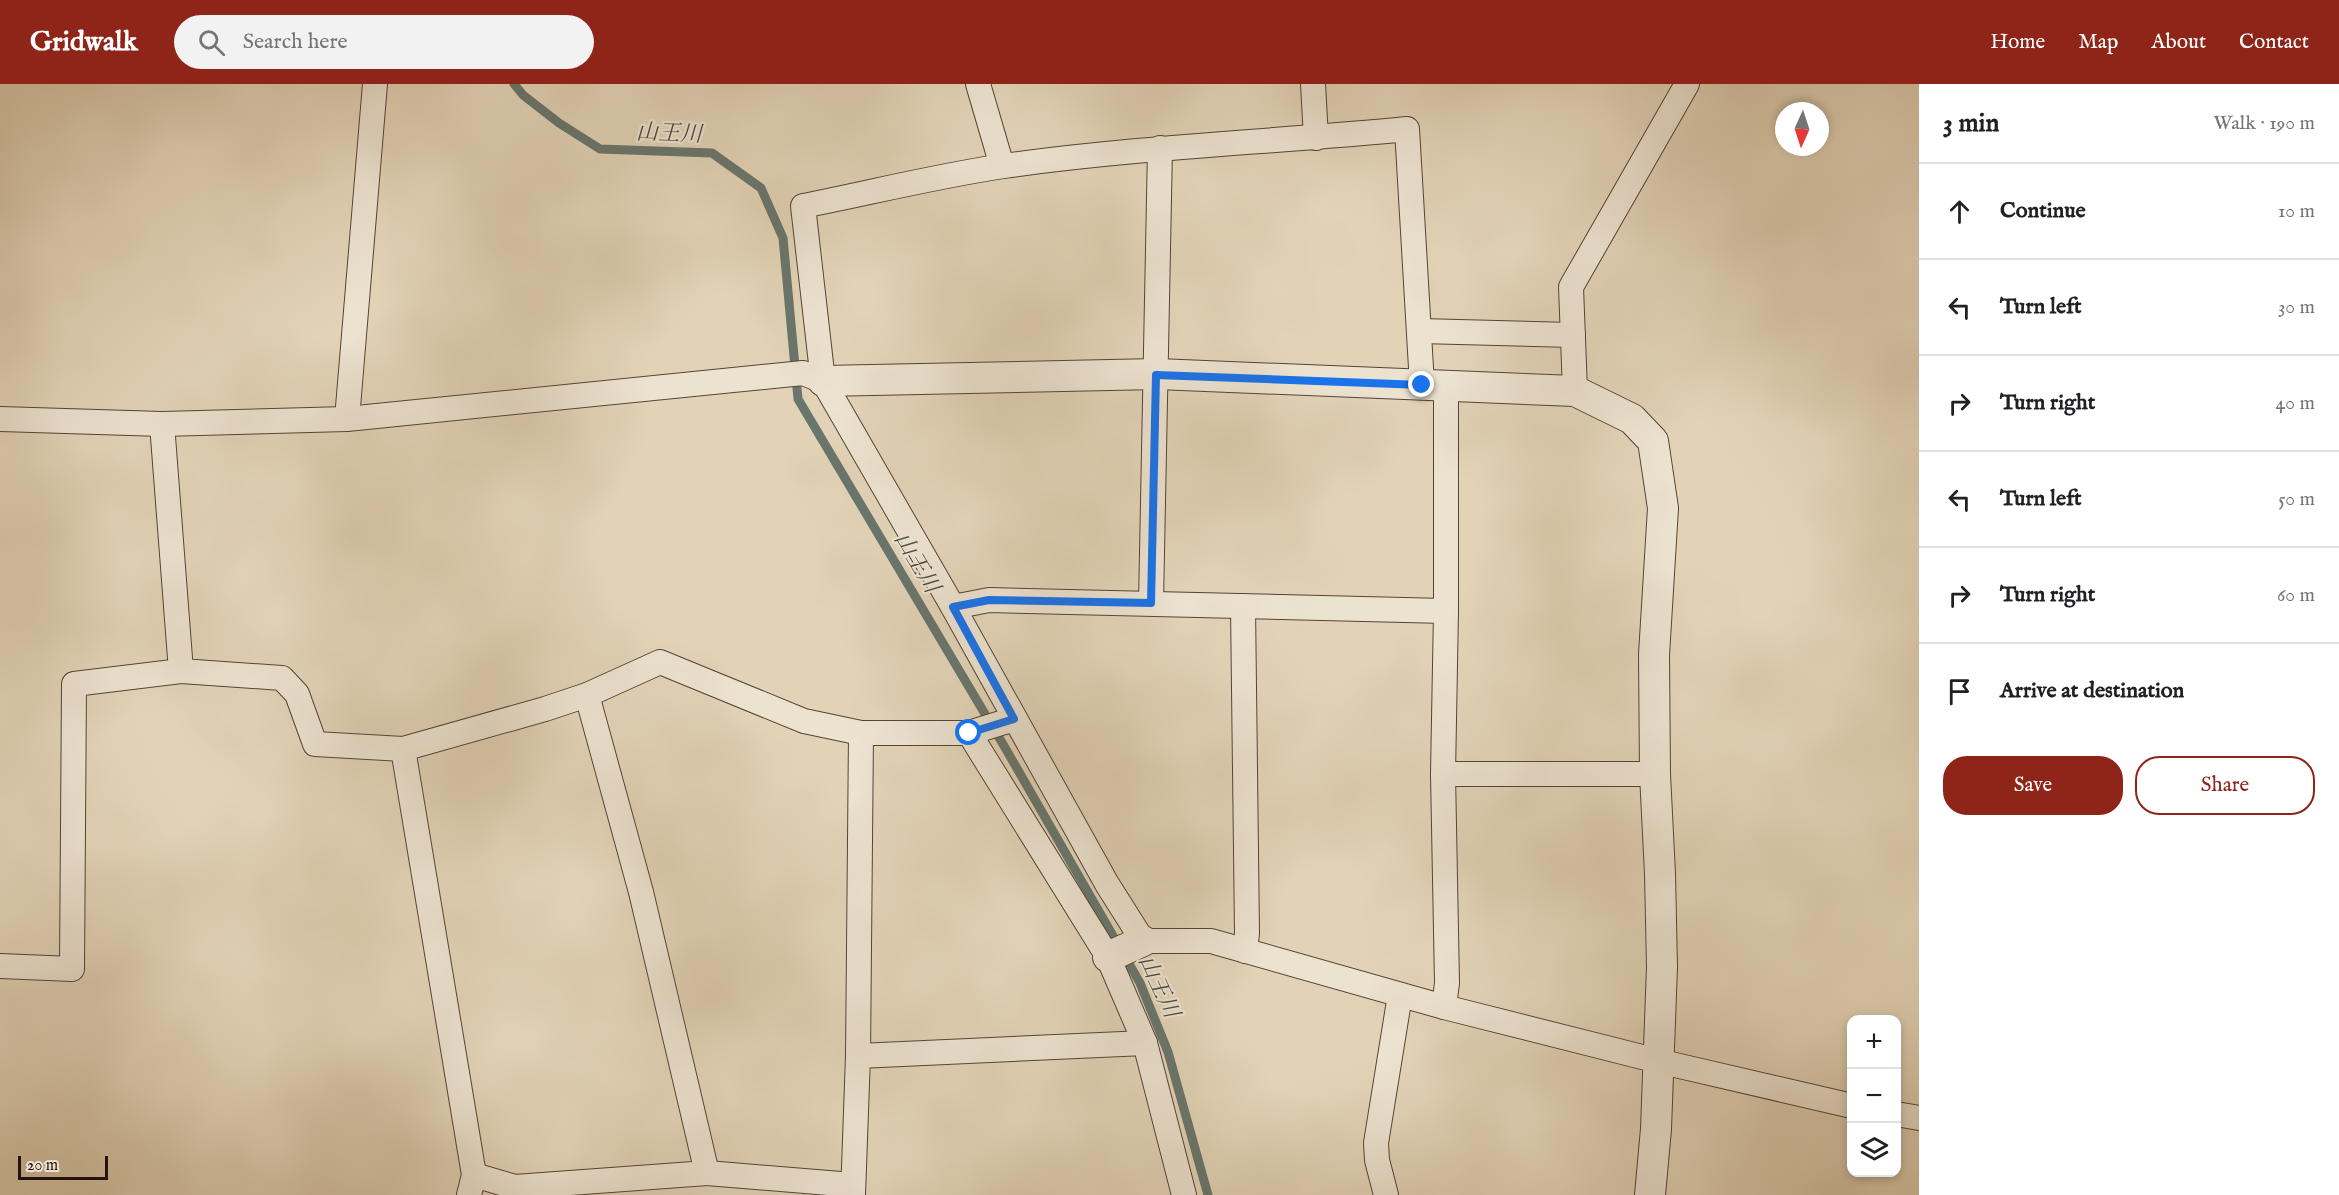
<!DOCTYPE html>
<html lang="en">
<head>
<meta charset="utf-8">
<style>
  :root { --surface:#fff; --page:#f2f2f2; --text:#202124; --muted:#757577; --line:#e0e0e0; --accent:#8f2418 }
  body { margin:0; font-family:"IM FELL English","Noto Serif JP",serif; background:var(--page); color:var(--text) }
  .controls { position:absolute; right:18px; bottom:18px; display:grid; overflow:hidden; border-radius:12px; box-shadow:0 3px 9px #0003 }
  .controls button { width:54px; height:54px; display:grid; place-items:center; padding:0; border:0; border-bottom:2px solid var(--line); background:var(--surface); color:var(--text); font:30px sans-serif }
  .compass { position:absolute; left:1775px; top:18px; width:54px; height:54px; border-radius:50%; background:var(--surface); box-shadow:0 3px 9px #0003; rotate:183deg }
  .scale { position:absolute; left:18px; bottom:15px; width:90px; box-sizing:border-box; padding-left:6px; border:3px solid #24140c; border-top:0; font-size:16px; line-height:21px; white-space:nowrap; color:#24140c; -webkit-text-stroke:4px #ece2d0; paint-order:stroke }
  .stop { position:absolute; width:18px; height:18px; margin:-14px; border:4px solid #1a73e8; border-radius:50%; background:#fff }
  .stop.end { background:#1a73e8; border-color:#fff; box-shadow:0 2px 6px #0008 }
  .list { margin:0; padding:0; list-style:none }
  h2 { display:flex; justify-content:space-between; align-items:center; height:78px; margin:0; padding:0 24px; font-size:26px }
  h2 small { font-size:20px; font-weight:400; color:var(--muted) }
  .list li { display:grid; grid-template-columns:39px 1fr auto; gap:18px; align-items:center; box-sizing:border-box; height:96px; padding:0 24px; border-top:2px solid var(--line) }
  .list b { display:block; font-size:22px; white-space:nowrap }
  .list em { font-size:20px; font-style:normal; color:var(--muted) }
  .actions { display:flex; gap:12px; padding:18px 24px }
  .actions a { flex:1; padding:14px 0; border:2px solid var(--accent); border-radius:24px; text-align:center; font-size:21px; color:var(--accent) }
  .actions .main { background:var(--accent); color:#fff }
  .icon { flex:none; width:33px; height:33px; fill:none; stroke:currentColor; stroke-width:2; stroke-linecap:round; stroke-linejoin:round }
  .map { position:relative; flex:none; width:1919px; height:1111px; overflow:hidden }
  header { display:flex; align-items:center; gap:36px; box-sizing:border-box; height:84px; padding:0 30px; background:var(--accent); color:#fff }
  header strong { font-size:28px }
  nav { display:flex; gap:33px; margin-inline-start:auto; font-size:21px }
  .search { width:420px; height:54px; background:var(--page); display:flex; align-items:center; gap:15px; box-sizing:border-box; padding:0 21px; border-radius:33px; color:var(--muted); font-size:22px }
  main { display:flex }
  aside { flex:1; background:var(--surface) }
  .map>svg:first-child { display:block }
  .lines { fill:none; stroke-linecap:round; stroke-linejoin:round }
  .stream { stroke:#68766d; stroke-width:9 }
  .minor-casing { stroke:#544437; stroke-width:26 }
  .tertiary-casing { stroke:#544437; stroke-width:32 }
  .minor { stroke:#ece2d0; stroke-width:24 }
  .tertiary { stroke:#ece2d0; stroke-width:30 }
  .route { stroke:#1a73e8; stroke-width:8 }
  .labels { text-anchor:middle; stroke-width:4.5; stroke-linejoin:round; paint-order:stroke }
  .water-label { font-size:22px; font-style:italic; fill:#4c4d44; stroke:#ece2d0 }
</style>
</head>
<body>
<header>
<strong>Gridwalk</strong>
<div class="search"><svg class="icon" aria-label="search" viewBox="0 0 24 24"><circle cx="10" cy="10" r="6"/><path d="M15 15l6 6"/></svg>Search here</div>
<nav><a>Home</a><a>Map</a><a>About</a><a>Contact</a></nav>
</header>
<main>
<div class="map">
<svg width="1919" height="1111" viewBox="0 0 1919 1111">
  <rect width="100%" height="100%" fill="#e2d3b7"/>
  <filter id="stains"><feTurbulence type="fractalNoise" baseFrequency=".00333" numOctaves="4"/><feColorMatrix values="0 0 0 0 .2 0 0 0 0 .09 0 0 0 0 .02 0 0 0 .5 -.17"/></filter>
  <radialGradient id="worn" r=".72"><stop offset=".6" stop-color="#630" stop-opacity="0"/><stop offset="1" stop-color="#630" stop-opacity=".3"/></radialGradient>
  <g class="lines">
    <path class="stream" d="M514,0l9,11 36,28 41,26 112,4 49,35 22,50 15,161 209,352 133,232 28,69 40,143"/>
    <defs>
      <g id="minor">
        <path d="M978,0l24,82"/>
        <path d="M1313,0l3,54"/>
        <path d="M1420,247l153,4"/>
        <path d="M1422,301l-15,-256c-134,13 -269,18 -403,37 -68,10 -135,27 -201,40l20,175 130,226 154,277 36,57h68l233,66 214,54 194,45"/>
        <path d="M1575,307l-4,-104 116,-203"/>
        <path d="M0,335l162,5 185,-5 456,-46 20,8"/>
        <path d="M347,335l28,-335"/>
        <path d="M162,340l19,247 101,7 15,16 18,50 88,5 142,-40 42,-14 73,-33 144,59 57,12h108l45,-14"/>
        <path d="M1151,519l9,-455"/>
        <path d="M1243,522l4,327 -2,18"/>
        <path d="M953,523l36,-7 457,11"/>
        <path d="M587,611l54,197 66,281"/>
        <path d="M969,649l139,224 37,86 39,152"/>
        <path d="M403,665l71,426 -5,20"/>
        <path d="M1443,690h212"/>
        <path d="M0,882l72,3 2,-285 107,-13"/>
        <path d="M1444,923l3,-24 -4,-209 3,-163v-225"/>
        <path d="M858,972l287,-13"/>
        <path d="M1896,1030l23,4"/>
        <path d="M474,1091l41,12 192,-14 146,12"/>
        <path d="M853,1111l5,-139 3,-323"/>
        <path d="M1386,1111l-9,-35 -1,-17 24,-148"/>
      </g>
      <g id="tertiary">
        <path d="M823,297l334,-7 418,17 57,28 21,22 10,67 -9,147 1,119 5,100 2,93 -6,162 -6,66"/>
        <path d="M1108,873l35,-16"/>
      </g>
    </defs>
    <use href="#minor" class="minor-casing"/>
    <use href="#tertiary" class="tertiary-casing"/>
    <use href="#minor" class="minor"/>
    <use href="#tertiary" class="tertiary"/>
  </g>
  <g class="lines">
    <path class="route" d="M969,649l45,-14 -61,-112 36,-7 162,3 5,-228 266,10"/>
  </g>
  <g class="labels">
    <g class="water-label">
      <text transform="translate(669 48) rotate(2)" y="8">山王川</text>
      <text transform="translate(918 478) rotate(59)" y="8">山王川</text>
      <text transform="translate(1160 902) rotate(65)" y="8">山王川</text>
    </g>
  </g>
  <rect width="100%" height="100%" filter="url(#stains)"/>
  <rect width="100%" height="100%" fill="url(#worn)"/>
</svg>
<div class="controls">
<button>+</button>
<button>−</button>
<button><svg class="icon" aria-label="layers" viewBox="0 0 24 24"><path d="M12 4l9 5-9 5-9-5zM3 14l9 5 9-5"/></svg></button>
</div>
<svg class="compass" viewBox="-18 -18 36 36"><path d="M0-13l5 13h-10z" fill="#e53935"/><path d="M0 13l5-13h-10z" fill="#757577"/></svg>
<div class="scale">20 m</div>
<div class="stop" style="left:969px;top:649px"></div>
<div class="stop end" style="left:1422px;top:301px"></div>
</div>
<aside>
<h2>3 min<small>Walk · 190 m</small></h2>
<ul class="list">
<li><svg class="icon" aria-label="ahead" viewBox="0 0 24 24"><path d="M12 20V5M6 11l6-6 6 6"/></svg><div><b>Continue</b></div><em>10 m</em></li>
<li><svg class="icon" aria-label="left" viewBox="0 0 24 24"><path d="M17 20v-9H6M10 6l-5 5 5 5"/></svg><div><b>Turn left</b></div><em>30 m</em></li>
<li><svg class="icon" aria-label="right" viewBox="0 0 24 24"><path d="M7 20v-9h11M14 6l5 5-5 5"/></svg><div><b>Turn right</b></div><em>40 m</em></li>
<li><svg class="icon" aria-label="left" viewBox="0 0 24 24"><path d="M17 20v-9H6M10 6l-5 5 5 5"/></svg><div><b>Turn left</b></div><em>50 m</em></li>
<li><svg class="icon" aria-label="right" viewBox="0 0 24 24"><path d="M7 20v-9h11M14 6l5 5-5 5"/></svg><div><b>Turn right</b></div><em>60 m</em></li>
<li><svg class="icon" aria-label="arrive" viewBox="0 0 24 24"><path d="M6 21V4h12l-3 4 3 4H6"/></svg><div><b>Arrive at destination</b></div></li>
</ul>
<div class="actions"><a class="main">Save</a><a>Share</a></div>
</aside>
</main>
</body>
</html>
